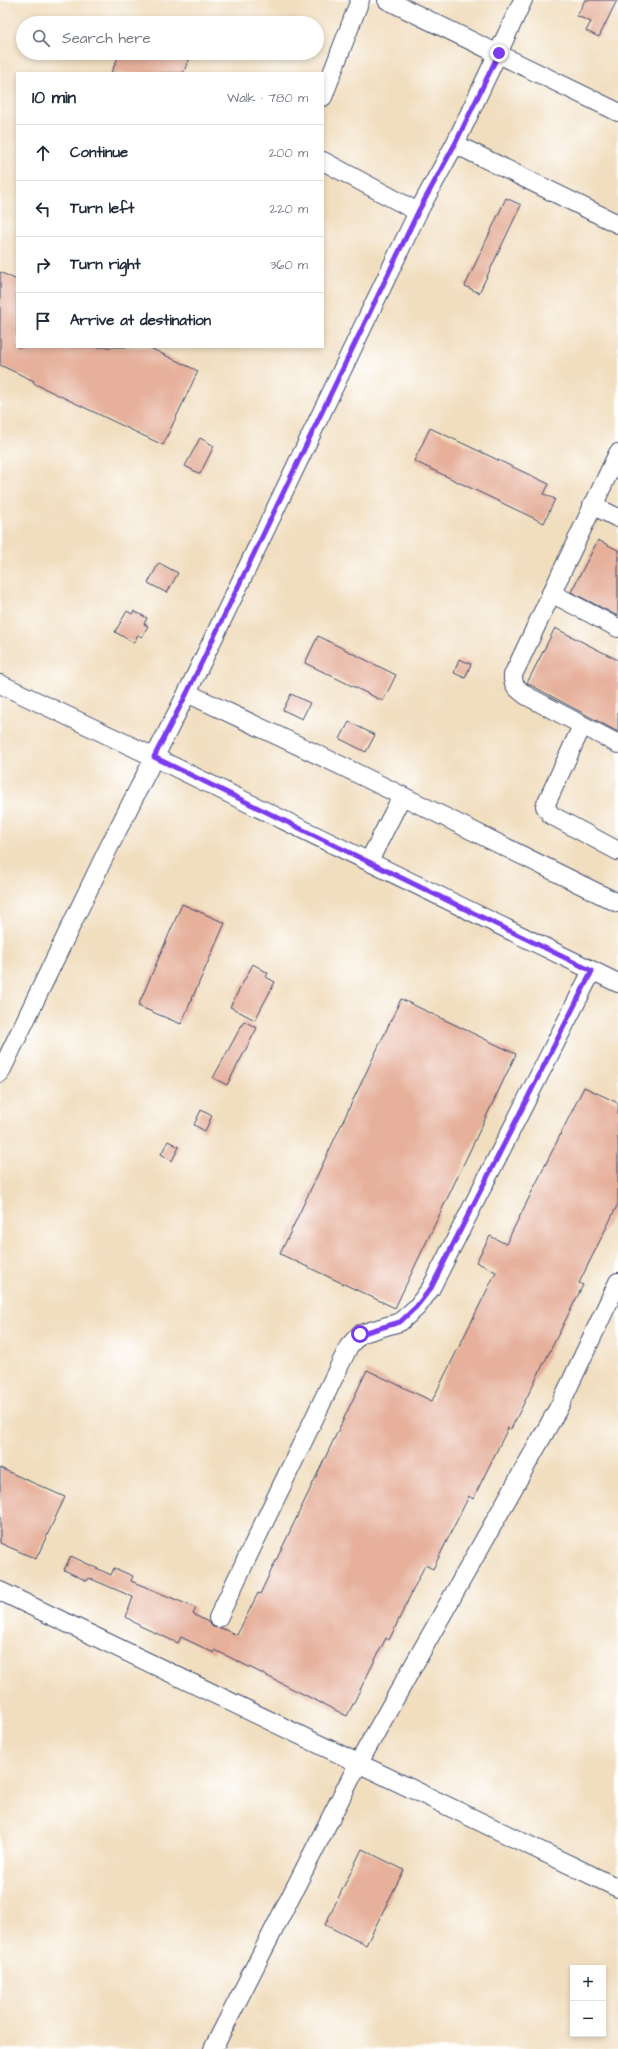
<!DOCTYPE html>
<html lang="en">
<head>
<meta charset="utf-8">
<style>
  :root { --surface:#fff; --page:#f2f2f3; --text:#1f2937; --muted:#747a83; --line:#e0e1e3 }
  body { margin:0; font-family:"Architects Daughter",sans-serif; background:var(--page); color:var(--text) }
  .controls { position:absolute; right:12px; bottom:12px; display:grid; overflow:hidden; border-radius:0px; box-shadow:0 2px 6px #0003 }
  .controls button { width:36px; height:36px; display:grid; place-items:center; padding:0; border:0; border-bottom:1px solid var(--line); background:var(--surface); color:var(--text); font:20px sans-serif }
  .stop { position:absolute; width:12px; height:12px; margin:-9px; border:3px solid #7c3aed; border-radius:50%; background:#fff }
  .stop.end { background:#7c3aed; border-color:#fff; box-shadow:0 1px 4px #0008 }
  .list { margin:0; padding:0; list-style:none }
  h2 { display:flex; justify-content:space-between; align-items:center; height:52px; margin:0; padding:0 16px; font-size:17px }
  h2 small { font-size:13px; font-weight:400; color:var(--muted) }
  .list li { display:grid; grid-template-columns:26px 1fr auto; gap:12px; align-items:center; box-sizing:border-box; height:56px; padding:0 16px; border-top:1px solid var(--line) }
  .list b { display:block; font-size:15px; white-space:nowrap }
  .list em { font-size:13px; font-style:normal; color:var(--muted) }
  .icon { flex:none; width:22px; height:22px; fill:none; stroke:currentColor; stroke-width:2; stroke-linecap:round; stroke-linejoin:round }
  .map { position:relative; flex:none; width:618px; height:2049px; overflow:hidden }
  .search { position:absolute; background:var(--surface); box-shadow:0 2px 6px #0003; left:16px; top:16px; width:308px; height:44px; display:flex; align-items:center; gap:10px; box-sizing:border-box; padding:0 14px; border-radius:22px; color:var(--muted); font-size:15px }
  .panel { position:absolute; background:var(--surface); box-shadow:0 2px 6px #0003; left:16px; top:72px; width:308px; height:276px; border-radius:0px }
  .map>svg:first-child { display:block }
  .building { fill:#e6b09b }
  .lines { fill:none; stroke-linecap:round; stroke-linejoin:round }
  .minor-casing { stroke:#3b496d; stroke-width:20 }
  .minor { stroke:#fff; stroke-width:18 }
  .route { stroke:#7c3aed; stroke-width:5 }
</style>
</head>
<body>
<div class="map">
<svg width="618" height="2049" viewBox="0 0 618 2049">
  <rect width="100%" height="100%" fill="#fff"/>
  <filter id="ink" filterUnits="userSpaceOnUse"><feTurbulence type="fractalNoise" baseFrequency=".025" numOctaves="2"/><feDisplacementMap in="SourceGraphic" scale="8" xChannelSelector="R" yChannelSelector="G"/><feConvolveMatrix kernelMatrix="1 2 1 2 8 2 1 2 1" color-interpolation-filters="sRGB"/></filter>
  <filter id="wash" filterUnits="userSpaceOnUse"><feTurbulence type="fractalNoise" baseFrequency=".012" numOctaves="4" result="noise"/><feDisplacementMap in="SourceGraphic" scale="16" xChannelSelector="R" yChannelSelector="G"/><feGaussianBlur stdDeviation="0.9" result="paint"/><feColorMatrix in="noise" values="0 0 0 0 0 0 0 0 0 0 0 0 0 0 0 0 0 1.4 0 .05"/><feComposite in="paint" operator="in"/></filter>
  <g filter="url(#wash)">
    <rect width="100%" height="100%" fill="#f1debf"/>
    <g id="blocks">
      <g class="building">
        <path d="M585,0h32l-18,37 -13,-6 5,-9 -14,-6z"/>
        <path d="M120,53h72l-9,20h-72z"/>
        <path d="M506,198l15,7 -42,88 -14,-7z"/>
        <path d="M0,272l17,8v67h131l50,24 -35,74 -130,-62 1,-2 -34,-16z"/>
        <path d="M430,428l119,56 -5,10 11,5 -11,24 -130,-62z"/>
        <path d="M200,438l14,8 -14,28 -15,-8z"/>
        <path d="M598,540l20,10v66l-47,-24z"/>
        <path d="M159,563l19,10 -11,20 -19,-10z"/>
        <path d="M127,611l5,3 2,-3 13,7 -3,6 4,2 -6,11 -4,-2 -4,8 -19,-11z"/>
        <path d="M555,628l63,32v72l-91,-49z"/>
        <path d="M318,636l78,39 -13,26 -78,-38z"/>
        <path d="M459,659l12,5 -6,14 -11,-5z"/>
        <path d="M291,694l19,9 -8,16 -19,-9z"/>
        <path d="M349,722l26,13 -9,17 -26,-13z"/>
        <path d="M182,904l43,19 -44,101 -43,-18z"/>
        <path d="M253,964l15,9 -2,4 9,5 -20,38 -25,-13z"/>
        <path d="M401,999l115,55 -121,254 -115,-54z"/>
        <path d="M244,1021l13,7 -30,57 -14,-7z"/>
        <path d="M584,1087l34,16v101l-39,79 4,2 -72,144 -3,-1 -35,71 -4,-3 -36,73 -8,-4 -36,75 -3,-2 -39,78 -132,-66 -1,3 -33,-16 -3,6 -38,-17 -14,-9 7,-20 -44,-19 -2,3 -23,-11 7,-14 40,19 3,-7 19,8 -2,5 65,27 -3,6 15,8 5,5 8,1 16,7 21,-42 2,1 107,-224 65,31 64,-129 -20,-10 14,-26 16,8z"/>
        <path d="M201,1110l11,6 -7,15 -11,-6z"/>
        <path d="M168,1141l11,6 -7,14 -11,-7z"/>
        <path d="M0,1468l65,29 -29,62 -36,-16z"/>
        <path d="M362,1849l42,21 -38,75 -41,-20z"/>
      </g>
    </g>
  </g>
  <g filter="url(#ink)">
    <use href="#blocks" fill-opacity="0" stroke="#3b496d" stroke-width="1"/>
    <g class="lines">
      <defs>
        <g id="minor">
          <path d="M387,0l231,112"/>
          <path d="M323,97l37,-97"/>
          <path d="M455,144l163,80"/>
          <path d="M323,161l95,51"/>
          <path d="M618,453l-105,222c-1,11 6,15 14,21l91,48"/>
          <path d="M592,505l26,13"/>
          <path d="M551,593l67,35"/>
          <path d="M0,684l154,73 464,226"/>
          <path d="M187,693l159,75 272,135"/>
          <path d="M582,726l-37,80 6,9 67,36"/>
          <path d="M369,861l33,-65"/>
          <path d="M0,1073l109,-226 78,-154 231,-481 37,-68 68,-144"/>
          <path d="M0,1591l618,297"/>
          <path d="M218,1618l131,-272 11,-12 40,-12 17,-15 14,-19 161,-317"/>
          <path d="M213,2049l145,-285 201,-357 59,-125"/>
        </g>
      </defs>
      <use href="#minor" class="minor-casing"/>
      <use href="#minor" class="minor"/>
    </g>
  </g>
  <g class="lines" filter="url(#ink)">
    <path class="route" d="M360,1334l40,-12 16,-15 15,-19 161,-317 -438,-214 33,-64 231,-481 37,-68 44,-91"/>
  </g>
</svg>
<div class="controls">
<button>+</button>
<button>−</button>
</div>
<div class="stop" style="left:360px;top:1334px"></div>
<div class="stop end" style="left:499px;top:53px"></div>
<div class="search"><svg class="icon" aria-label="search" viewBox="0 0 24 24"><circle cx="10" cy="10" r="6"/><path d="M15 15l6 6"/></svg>Search here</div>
<section class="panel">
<h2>10 min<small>Walk · 780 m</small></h2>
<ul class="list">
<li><svg class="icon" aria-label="ahead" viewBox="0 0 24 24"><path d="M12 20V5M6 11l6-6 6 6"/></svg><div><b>Continue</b></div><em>200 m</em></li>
<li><svg class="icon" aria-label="left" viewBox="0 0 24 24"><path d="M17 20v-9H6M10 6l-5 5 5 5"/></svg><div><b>Turn left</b></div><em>220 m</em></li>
<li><svg class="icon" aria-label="right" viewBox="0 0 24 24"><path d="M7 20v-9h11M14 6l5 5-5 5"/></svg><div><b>Turn right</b></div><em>360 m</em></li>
<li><svg class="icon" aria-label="arrive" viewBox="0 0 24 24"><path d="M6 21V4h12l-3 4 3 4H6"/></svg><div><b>Arrive at destination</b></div></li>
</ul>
</section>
</div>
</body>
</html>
